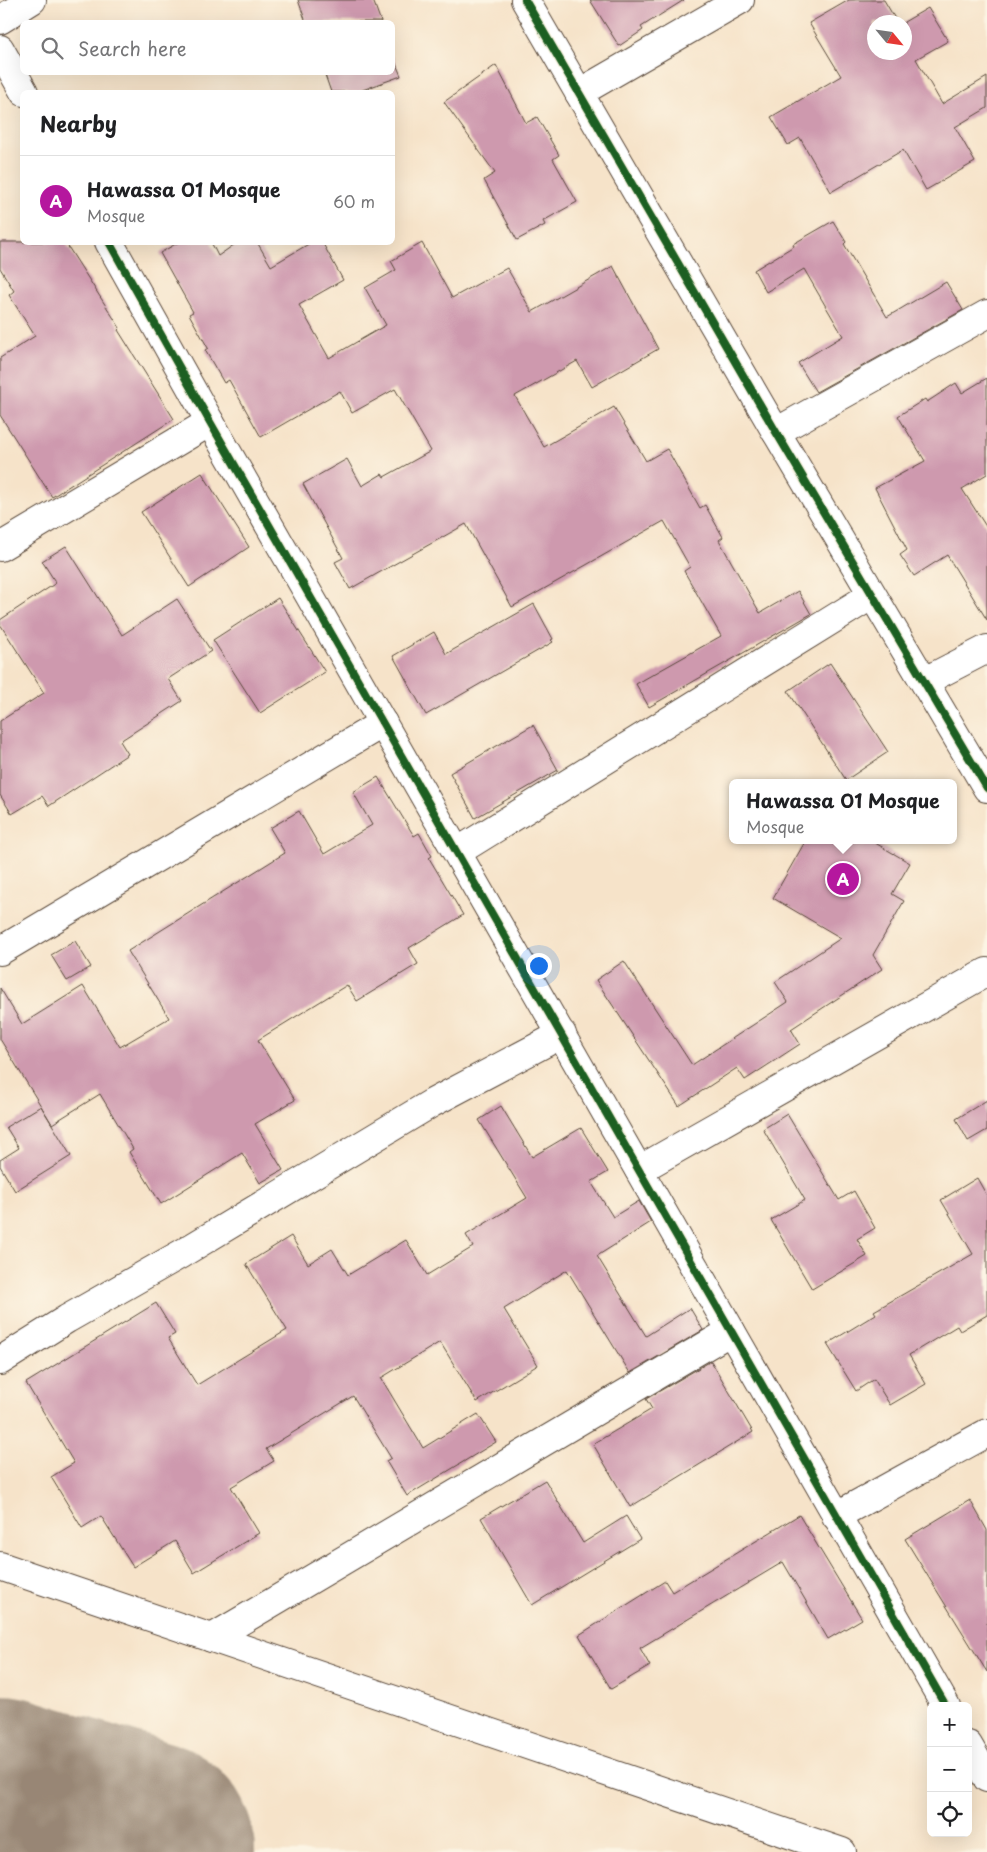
<!DOCTYPE html>
<html lang="en">
<head>
<meta charset="utf-8">
<style>
  :root { --surface:#fff; --page:#f2f2f2; --text:#202124; --muted:#757577; --line:#e0e0e0; --accent:#b5179e }
  body { margin:0; font-family:"Playpen Sans",sans-serif; background:var(--page); color:var(--text) }
  .controls { position:absolute; right:15px; bottom:15px; display:grid; overflow:hidden; border-radius:8px; box-shadow:0 5px 20px #0002 }
  .controls button { width:45px; height:45px; display:grid; place-items:center; padding:0; border:0; border-bottom:1px solid var(--line); background:var(--surface); color:var(--text); font:25px sans-serif }
  .compass { position:absolute; left:867px; top:15px; width:45px; height:45px; border-radius:50%; background:var(--surface); box-shadow:0 5px 20px #0002; rotate:119deg }
  .you { position:absolute; left:538px; top:965px; width:18px; height:18px; margin:-12px; border:4px solid #fff; border-radius:50%; background:#1a73e8; box-shadow:0 0 0 8px #1a73e833 }
  .badge { display:grid; place-items:center; width:32px; height:32px; border-radius:50%; background:var(--accent); color:#fff; font-size:16px; font-weight:700 }
  .pin { position:absolute; translate:-50% -50%; border:2px solid #fff; box-shadow:0 1px 5px #0006 }
  .popup { position:absolute; left:729px; top:779px; width:228px; height:65px; box-sizing:border-box; display:grid; place-content:center; border-radius:8px; background:var(--surface); filter:drop-shadow(0 1px 4px #0005); font-size:16px; white-space:nowrap; color:var(--muted) }
  .popup b { font-size:19px; color:var(--text) }
  .popup::after { content:''; position:absolute; left:50%; top:100%; margin-left:-10px; border:10px solid transparent; border-top-color:var(--surface) }
  .list { margin:0; padding:0; list-style:none }
  h2 { display:flex; justify-content:space-between; align-items:center; height:65px; margin:0; padding:0 20px; font-size:21px }
  h2 small { font-size:16px; font-weight:400; color:var(--muted) }
  .list li { display:grid; grid-template-columns:32px 1fr auto; gap:15px; align-items:center; box-sizing:border-box; height:90px; padding:0 20px; border-top:1px solid var(--line) }
  .list b { display:block; font-size:19px; white-space:nowrap }
  .list p { margin:0; font-size:16px; white-space:nowrap; color:var(--muted) }
  .list em { font-size:16px; font-style:normal; color:var(--muted) }
  .icon { flex:none; width:28px; height:28px; fill:none; stroke:currentColor; stroke-width:2; stroke-linecap:round; stroke-linejoin:round }
  .map { position:relative; flex:none; width:987px; height:1852px; overflow:hidden }
  .search { position:absolute; background:var(--surface); box-shadow:0 5px 20px #0002; left:20px; top:20px; width:375px; height:55px; display:flex; align-items:center; gap:12px; box-sizing:border-box; padding:0 18px; border-radius:8px; color:var(--muted); font-size:19px }
  .panel { position:absolute; background:var(--surface); box-shadow:0 5px 20px #0002; left:20px; top:90px; width:375px; height:155px; border-radius:8px }
  .map>svg:first-child { display:block }
  .lines { fill:none; stroke-linecap:round; stroke-linejoin:round }
  .runway { stroke:#988674; stroke-width:226 }
  .building { fill:#ce99ae }
  .minor-casing { stroke:#574638; stroke-width:30 }
  .minor { stroke:#fff; stroke-width:28 }
  .cycleway-casing { stroke:#fcf5e5; stroke-width:11 }
  .cycleway { stroke:#1b5e20; stroke-width:8 }
</style>
</head>
<body>
<div class="map">
<svg width="987" height="1852" viewBox="0 0 987 1852">
  <rect width="100%" height="100%" fill="#fcf5e5"/>
  <filter id="ink" filterUnits="userSpaceOnUse"><feTurbulence type="fractalNoise" baseFrequency=".02" numOctaves="2"/><feDisplacementMap in="SourceGraphic" scale="10" xChannelSelector="R" yChannelSelector="G"/><feConvolveMatrix kernelMatrix="1 2 1 2 8 2 1 2 1" color-interpolation-filters="sRGB"/></filter>
  <filter id="wash" filterUnits="userSpaceOnUse"><feTurbulence type="fractalNoise" baseFrequency=".0096" numOctaves="4" result="noise"/><feDisplacementMap in="SourceGraphic" scale="20" xChannelSelector="R" yChannelSelector="G"/><feGaussianBlur stdDeviation="1.12" result="paint"/><feColorMatrix in="noise" values="0 0 0 0 0 0 0 0 0 0 0 0 0 0 0 0 0 1.4 0 .05"/><feComposite in="paint" operator="in"/></filter>
  <g filter="url(#wash)">
    <rect width="100%" height="100%" fill="#f6e3c9"/>
    <g class="lines">
      <path class="runway" d="M0,1808l142,44"/>
    </g>
    <g id="blocks">
      <g class="building">
        <path d="M298,0h75l8,22h-75z"/>
        <path d="M590,0h94l-43,27 2,3 -24,16z"/>
        <path d="M849,0h35l13,22h-23v30h30v-30l24,-14 20,33 -32,18 26,45 45,-27v31l-32,19 20,35 -49,28 -23,-40 -72,42 -31,-54 -12,7 -17,-28 70,-41 -32,-53z"/>
        <path d="M392,54l9,22 -44,16h-26l-7,-20h68z"/>
        <path d="M496,65l30,58 11,-6 22,38 -6,4 24,43 -34,19 2,4 -28,15 -33,-60 11,-7 -51,-71z"/>
        <path d="M833,221l13,21 -2,2 43,73 59,-35 17,28 -147,82 -18,-29 45,-27 -39,-67 -38,23 -12,-22 40,-24 -1,-2z"/>
        <path d="M0,242h65l55,86 -2,2 56,89 -122,78 -52,-82v-57l35,-22 -26,-41 5,-4 -14,-23z"/>
        <path d="M179,242h32l7,14 20,-14h19l14,24 41,-24h10l21,38 -44,25 30,53 57,-33 -21,-37 31,-18 -5,-9 31,-18 30,55 55,-30 25,44 81,-46 45,83 -66,38 -15,-26 -62,35 29,51 70,-40 32,54 21,-12 33,59 5,-3 18,32 -4,3 41,73 38,-22 13,23 -162,93 -13,-23 85,-48 -37,-65 6,-4 -26,-46 -152,86 -46,-83 -116,65 -15,-27 8,-4 -40,-74 44,-25 15,27 20,-12 2,3 47,-26 -36,-62 -43,24 -12,-22 -79,46 -32,-57 -5,3 -19,-33 3,-2 -19,-34 4,-2 -33,-59z"/>
        <path d="M987,378v96l-25,15 25,39v92l-40,-65 -33,21 -14,-21 7,-5 -32,-62 50,-27 -27,-45 27,-17 2,3 29,-19 6,10z"/>
        <path d="M202,473l47,74 -60,40 -48,-75z"/>
        <path d="M66,546l56,89 55,-36 34,52 -43,28 14,22 -62,40 8,13 -79,52 -7,-10 -30,18 -12,-19v-74l44,-28 -44,-69v-4l56,-37 -14,-22z"/>
        <path d="M278,598l47,74 -65,41 -47,-73z"/>
        <path d="M534,604l19,35 -2,1 2,2 -127,73 -33,-59 41,-24 12,22z"/>
        <path d="M830,663l58,89 -42,28 -58,-89z"/>
        <path d="M533,725l25,45 -83,48 -25,-45z"/>
        <path d="M378,777l36,59 5,-3 13,23 -3,2 34,57 -54,33 9,16 -61,37 -10,-16 -89,55 37,60 -40,24 28,46 -23,13 -18,-30 -81,51 -32,-52 4,-3 -33,-55 -48,30 -52,-85v-51l22,36 61,-38 37,61 49,-29 -41,-67 157,-98 -15,-25 29,-17 25,43 48,-29 -19,-33z"/>
        <path d="M806,840h64l40,23 -18,31 12,7 -31,54 9,14 -91,60 9,15 -55,36 -8,-12 -58,38 -83,-126 28,-19 68,104 96,-63 -13,-20 66,-44 -68,-40z"/>
        <path d="M75,941l16,26 -24,14 -16,-26z"/>
        <path d="M987,1100v30l-19,11 -12,-22z"/>
        <path d="M41,1106l30,50 -56,35 -15,-25v-6l19,-12 -13,-21z"/>
        <path d="M501,1106l31,51 49,-29 27,44 -17,10 22,35 26,-16 12,21 -54,34 49,80 44,-28 13,22 -73,43 -63,-103 -63,39 34,56 -61,37 -37,-60 -59,36 42,70 55,-34 18,28 -89,54 -21,-35 5,-3 -38,-62 -87,53 8,12 -43,26 28,46 -65,40 -19,-32 -42,26 -32,-51 -19,12 -31,-51 23,-14 -48,-80 130,-80 19,31 -7,4 29,47 90,-55 -41,-66 45,-28 17,28 24,-15 16,26 58,-35 21,35 46,-28 -7,-12 61,-37 -48,-78z"/>
        <path d="M787,1114l52,86 15,-9 21,37 -18,11 10,17 -55,33 -41,-69 34,-20 -42,-71z"/>
        <path d="M977,1178l10,18v119l-27,16 -3,-5 -48,29 17,29 -36,21 -16,-26 -18,12 -29,-47 49,-30 -2,-3 99,-57 -32,-54z"/>
        <path d="M711,1361l42,71 -123,75 -37,-63 59,-35 -6,-10z"/>
        <path d="M545,1480l38,63 43,-27 14,23 -108,66 -51,-87z"/>
        <path d="M970,1500l17,30v142l-82,-133z"/>
        <path d="M799,1515l63,104 -34,20 -45,-77 -143,86 10,18 -39,23 -32,-54 86,-54 7,11z"/>
      </g>
    </g>
  </g>
  <g filter="url(#ink)">
    <use href="#blocks" fill-opacity="0" stroke="#574638" stroke-width="1"/>
    <g class="lines">
      <defs>
        <g id="minor">
          <path d="M525,0l251,432 211,356"/>
          <path d="M0,20l32,-20"/>
          <path d="M0,49l24,43"/>
          <path d="M579,93l161,-93"/>
          <path d="M109,242l101,180 736,1284"/>
          <path d="M776,432l211,-118"/>
          <path d="M0,547l210,-125"/>
          <path d="M925,681l62,-32"/>
          <path d="M457,852l415,-257"/>
          <path d="M0,951l383,-228"/>
          <path d="M639,1170l348,-198"/>
          <path d="M0,1361l67,-42 114,-65 251,-151 130,-69"/>
          <path d="M836,1516l151,-83"/>
          <path d="M0,1566l842,286"/>
          <path d="M212,1638l519,-307"/>
          <path d="M968,1745l19,33"/>
        </g>
      </defs>
      <use href="#minor" class="minor-casing"/>
      <use href="#minor" class="minor"/>
      <defs>
        <g id="cycleway">
          <path d="M525,0l251,432 211,356"/>
          <path d="M109,242l101,180 736,1284"/>
        </g>
      </defs>
      <use href="#cycleway" class="cycleway-casing"/>
      <use href="#cycleway" class="cycleway"/>
    </g>
  </g>
</svg>
<div class="controls">
<button>+</button>
<button>−</button>
<button><svg class="icon" aria-label="locate" viewBox="0 0 24 24"><circle cx="12" cy="12" r="6"/><path d="M12 2v4M12 18v4M2 12h4M18 12h4"/></svg></button>
</div>
<svg class="compass" viewBox="-18 -18 36 36"><path d="M0-13l5 13h-10z" fill="#e53935"/><path d="M0 13l5-13h-10z" fill="#757577"/></svg>
<div class="you"></div>
<div class="pin badge" style="left:843px;top:879px">A</div>
<div class="popup"><b>Hawassa 01 Mosque</b>Mosque</div>
<div class="search"><svg class="icon" aria-label="search" viewBox="0 0 24 24"><circle cx="10" cy="10" r="6"/><path d="M15 15l6 6"/></svg>Search here</div>
<section class="panel">
<h2>Nearby<small></small></h2>
<ul class="list">
<li><span class="badge">A</span><div><b>Hawassa 01 Mosque</b><p>Mosque</p></div><em>60 m</em></li>
</ul>
</section>
</div>
</body>
</html>
